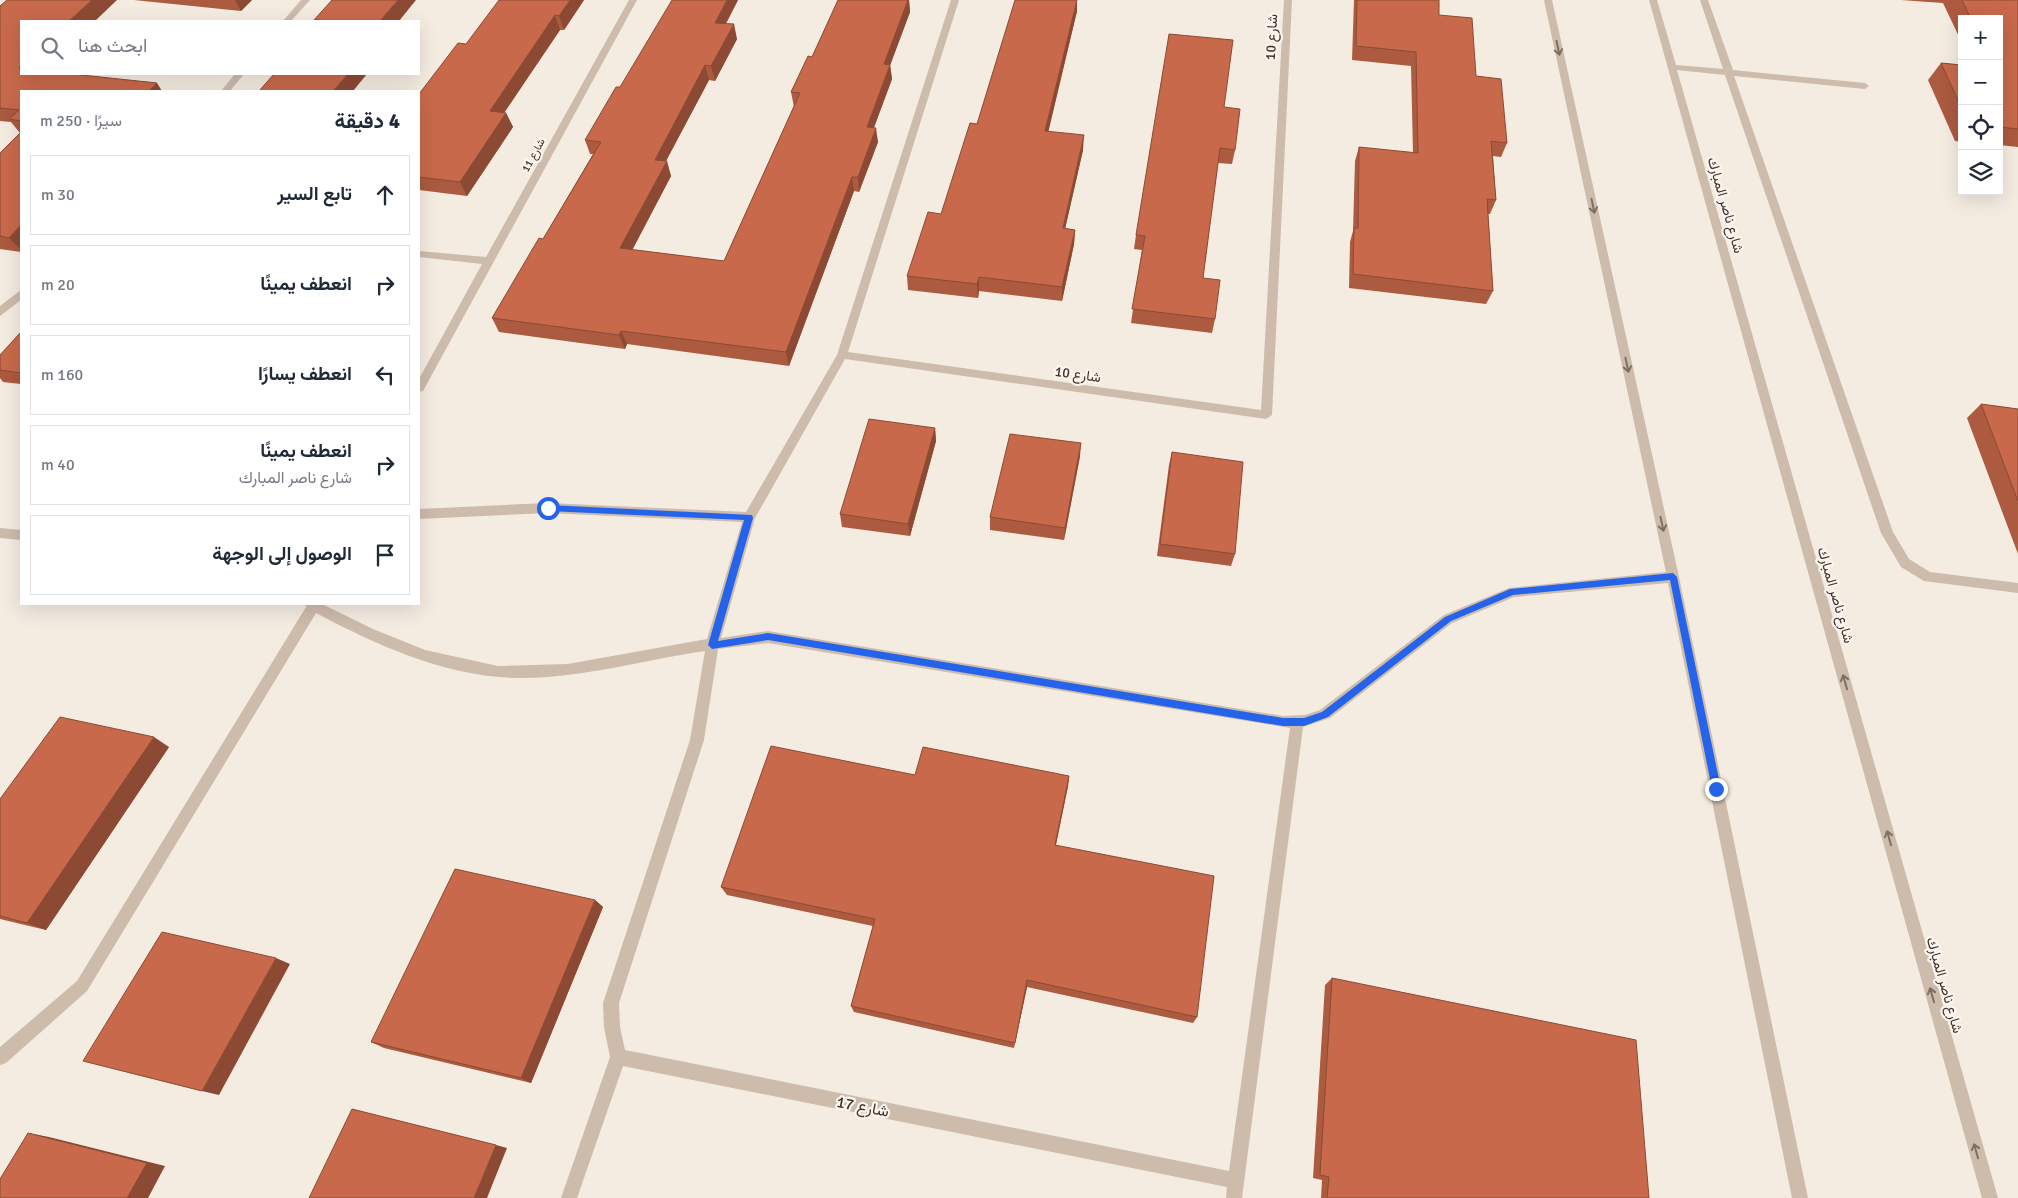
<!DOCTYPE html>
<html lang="ar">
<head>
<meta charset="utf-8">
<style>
  :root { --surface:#fff; --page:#f2f2f3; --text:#1f2937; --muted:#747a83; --line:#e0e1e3 }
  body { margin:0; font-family:Signika,Vazirmatn,sans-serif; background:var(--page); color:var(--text); direction:rtl }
  .controls { position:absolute; right:15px; top:15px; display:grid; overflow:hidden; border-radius:0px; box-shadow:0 5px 20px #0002 }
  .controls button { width:45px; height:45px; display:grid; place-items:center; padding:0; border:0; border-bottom:1px solid var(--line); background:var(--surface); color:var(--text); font:25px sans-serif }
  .stop { position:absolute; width:15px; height:15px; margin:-11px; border:4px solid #2563eb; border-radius:50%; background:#fff }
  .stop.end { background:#2563eb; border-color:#fff; box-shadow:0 1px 5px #0008 }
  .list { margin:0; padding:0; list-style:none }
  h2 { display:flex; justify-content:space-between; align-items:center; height:65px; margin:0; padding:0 20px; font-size:21px }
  h2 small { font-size:16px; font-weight:400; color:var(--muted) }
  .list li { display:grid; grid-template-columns:32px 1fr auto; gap:15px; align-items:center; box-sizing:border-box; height:80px; margin:0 10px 10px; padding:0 10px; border:1px solid var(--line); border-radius:0px }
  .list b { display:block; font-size:19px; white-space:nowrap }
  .list p { margin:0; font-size:16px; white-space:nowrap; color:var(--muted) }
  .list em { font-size:16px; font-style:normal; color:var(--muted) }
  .icon { flex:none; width:28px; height:28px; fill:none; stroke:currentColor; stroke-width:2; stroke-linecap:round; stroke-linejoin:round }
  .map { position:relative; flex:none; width:2018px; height:1198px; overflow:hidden; direction:ltr }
  .search { position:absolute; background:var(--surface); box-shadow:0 5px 20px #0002; left:20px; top:20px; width:400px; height:55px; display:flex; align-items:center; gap:12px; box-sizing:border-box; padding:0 18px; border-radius:0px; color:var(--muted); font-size:19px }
  .panel { position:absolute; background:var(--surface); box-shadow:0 5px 20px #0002; left:20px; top:90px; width:400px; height:515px; border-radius:0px; direction:rtl }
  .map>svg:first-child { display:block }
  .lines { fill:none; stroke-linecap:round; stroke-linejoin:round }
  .minor { fill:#cdbbac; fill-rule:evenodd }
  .wall { fill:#ac5a40 }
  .shaded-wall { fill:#8c4a34 }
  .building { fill:#c8694b; stroke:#8c4a34 }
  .oneway { stroke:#7d6f65 }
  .route { fill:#2563eb }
  .labels { text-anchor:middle; stroke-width:4.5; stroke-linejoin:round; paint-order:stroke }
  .far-street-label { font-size:11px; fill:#3b302b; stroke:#fbf5ee }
  .street-label { font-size:14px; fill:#3b302b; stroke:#fbf5ee }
  .near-street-label { font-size:16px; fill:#3b302b; stroke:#fbf5ee }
</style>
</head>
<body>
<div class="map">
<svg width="2018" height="1198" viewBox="0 0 2018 1198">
  <rect width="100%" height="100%" fill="#f4ebe1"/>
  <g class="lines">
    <g class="minor">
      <path d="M301,0h9l-19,21h-8z"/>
      <path d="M629,0h8l-214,391 -4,1v-13l63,-115 -63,-7v-6l67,6z"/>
      <path d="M951,0h8l-111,352 413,58 23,-410h8l-20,415 -6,4 -421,-60 -90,159 -34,120 47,-7 515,85 22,-1 15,-5 124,-95 65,-27 157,-16 -122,-572h8l127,577 129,621h-16l-124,-615 -154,14 -62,26 -122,95 -27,9 -61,471h-16l1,-11 -604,-121 -46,132h-16l49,-141 -6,-30 -1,-24 87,-263 15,-89c-62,9 -122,27 -184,27 -72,0 -143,-32 -205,-65l-229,378 -81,72 -6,2v-18l77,-66 229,-374 -1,-3h17l51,25 52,21 73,16 70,-2 139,-25 35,-117 -194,-9 -129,6v-10l129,-6 198,9 91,-157zM768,643l522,85 -61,443 -604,-121 -5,-23 -1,-24 85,-263 14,-91z"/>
      <path d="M1649,0h8l19,65 47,4 -23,-69h8l25,70 132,13 4,3 -4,3 -131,-13 159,456 16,27 21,13 88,11v10l-94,-12 -23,-14 -20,-34 -156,-458 -48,-5 321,1128h-16z"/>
      <path d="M235,74h9l-14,17h-9z"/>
      <path d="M21,290v10l-21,16v-10z"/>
      <path d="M0,528l21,2v10l-21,-2z"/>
    </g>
  </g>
  <g class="wall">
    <path d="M134,0h118l-11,11z"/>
    <path d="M584,0l-20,30h-4l-56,82 2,1 7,14 -46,69 -48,-6v-96l47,-50z"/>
    <path d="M738,0l-12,24 11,15 -22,42 -6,-1 -43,81 5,15 -39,74 92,11 70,-154 -3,-15 21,-35 26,-57h71l1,12 -20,53 2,14 -18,48 4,15 -19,50 -5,-1 -65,175 -162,-22 -2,5 -126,-17 -7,-14 51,-79 50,-85h-3l-5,-14 35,-53z"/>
    <path d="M1349,0h90v15l37,61 31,67 -6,14 -8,-1 3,44 -6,14h-2l5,77 -7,13 -137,-16 1,-46 3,-11 2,-70 4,-14 54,6 -2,-87 -59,-6 2,-60z"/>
    <path d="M1901,0h117v147l-19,-2v-126h-37v24l-19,-40z"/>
    <path d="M0,6l21,15v231l-21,-3v-96l20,-20 -9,-11 -11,-1z"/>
    <path d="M1077,11l-29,120 35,19 -18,79 10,1 -1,14 -12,57 -83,-10 -1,7 -70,-8 -1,-14 34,-62 36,-90z"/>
    <path d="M1941,63l21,2v77l-7,-1 -27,-61z"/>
    <path d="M1224,107l11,43 -3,14 -14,-1 -15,115 12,41 -3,14 -81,-10 11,-73 -8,-1 2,-14z"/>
    <path d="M21,332v52l-18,-2 -3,-4v-23z"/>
    <path d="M1981,404l37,5v145l-51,-136z"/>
    <path d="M935,428l1,13 -26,95 -68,-9 -2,-13z"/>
    <path d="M1172,452l63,102 -4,12 -74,-10 12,-91z"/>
    <path d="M1080,456l-16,84 -74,-10v-13z"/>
    <path d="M169,747l-123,183 -46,-11v-120z"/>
    <path d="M915,775l154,1 -1,10 -12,59 141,172 -4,6 -166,-36 -13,61 -160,-36 -3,-6 22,-80 -146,-31 -6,-8z"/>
    <path d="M595,900l8,7 -72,176 -147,-35 -13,-6z"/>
    <path d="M1332,978l317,220h-328l1,-18 -9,-2 12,-193z"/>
  </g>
  <g class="shaded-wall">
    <path d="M92,0h25l-22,21h-26z"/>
    <path d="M235,0h17l-11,11z"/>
    <path d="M398,0h18l-17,21h-19z"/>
    <path d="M570,0h14l-20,30 -5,-14z"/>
    <path d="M727,0h11l-20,37 -3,-14z"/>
    <path d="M908,0h1l1,12 -25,67 -1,-15z"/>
    <path d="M1077,0v11l-32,135v-15z"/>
    <path d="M555,15l5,15 -64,95 -6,-14z"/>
    <path d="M734,24l3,15 -22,42 -4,-15z"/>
    <path d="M705,65l4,15 -50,94 -4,-14z"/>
    <path d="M890,65l2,14 -23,62 -2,-14z"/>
    <path d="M348,74h19l-14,17h-20z"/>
    <path d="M157,83l5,8h-13z"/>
    <path d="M506,113l7,14 -46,69 -7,-14z"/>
    <path d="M876,128l2,14 -19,50 -1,-15z"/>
    <path d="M1084,135l-1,15 -21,92 1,-14z"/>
    <path d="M667,161l4,15 -45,86 -6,-14z"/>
    <path d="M852,177l2,14 -65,175 -3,-14z"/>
    <path d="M21,225v25l-12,-12z"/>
    <path d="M1075,230l-1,14 -12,57v-14z"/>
    <path d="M979,277v14l-1,7 -1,-14z"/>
    <path d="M621,331l6,13 -2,5 -6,-14z"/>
    <path d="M935,428l1,13 -26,95 -2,-12z"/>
    <path d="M1081,443l-1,13 -16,84 1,-12z"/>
    <path d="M154,737l15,10 -123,183 -19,-7z"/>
    <path d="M1069,776l-1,10 -14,67 1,-8z"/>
    <path d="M595,900l8,7 -72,176 -10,-5z"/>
    <path d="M276,958l14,6 -71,131 -17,-4z"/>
    <path d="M1027,980v7l-13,61 1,-5z"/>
    <path d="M28,1133l21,4 116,29 -17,32h-21z"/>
    <path d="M496,1145l11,3 -20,50h-13z"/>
  </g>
  <g class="building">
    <path d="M7,0h85l-23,21h-48v44l-2,3h2v6h51l85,9 -8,8h-128v30l-12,-2 10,-9 -19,-2v-102z"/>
    <path d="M332,0h66l-18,21h-60v-1h-6z"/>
    <path d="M499,0h71l-11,16 -4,-1 -65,96 16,2 -46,69 -41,-5v-83l39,-51 8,1z"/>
    <path d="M672,0h55l-12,23 19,1 -23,42 -6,-1 -50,95 12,1 -47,87 104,13 76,-168 -9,-1 17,-36 4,1 26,-57h70l-24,64 6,1 -23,62 9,1 -18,49h-6l-66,175 -165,-21 -2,4 -127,-17 47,-80 4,1 58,-97 -16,-2 31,-53h4z"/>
    <path d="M1015,0h62l-32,131 39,4 -21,93 12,2 -13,57 -83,-10 -2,7 -70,-8 21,-64 13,2 29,-91 7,1z"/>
    <path d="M1357,0h82v15l33,3 4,58 25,3 6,64 -16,-2 5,59 -9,-1 6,92 -140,-17 1,-46h4l1,-81 59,6 -2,-101 -60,-6z"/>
    <path d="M1962,0h56v129l-19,-2v-108h-28z"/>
    <path d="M1169,34l64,6 -9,67 16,2 -5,41 -15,-2 -17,130 17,2 -5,39 -83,-10 13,-73 -9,-1z"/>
    <path d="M1941,63l21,2v44z"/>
    <path d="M274,74h74l-15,17h-74z"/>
    <path d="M21,132v93l-12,13 -9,-2v-83z"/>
    <path d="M21,332v41l-21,-3v-15z"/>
    <path d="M1981,404l37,5v92z"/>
    <path d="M869,419l66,9 -27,96 -68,-10z"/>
    <path d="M1010,434l71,9 -16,85 -75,-11z"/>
    <path d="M1172,452l71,10 -8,92 -75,-10z"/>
    <path d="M60,717l94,20 -127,186 -27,-7v-117z"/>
    <path d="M771,746l144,29 8,-28 146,29 -14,69 159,31 -17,141 -170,-37 -12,63 -164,-37 24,-87 -154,-32z"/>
    <path d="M455,869l140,31 -74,178 -150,-36z"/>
    <path d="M162,932l114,26 -74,133 -119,-30z"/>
    <path d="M1332,978l304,62 13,158h-322l2,-21 -9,-2z"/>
    <path d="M352,1109l144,36 -22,53h-165z"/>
    <path d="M28,1133l119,30 -20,35h-127v-19z"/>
  </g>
  <defs><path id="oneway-shaft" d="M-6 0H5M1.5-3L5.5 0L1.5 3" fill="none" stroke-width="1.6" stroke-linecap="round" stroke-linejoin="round" transform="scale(1.25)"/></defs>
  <g class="oneway">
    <use href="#oneway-shaft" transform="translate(1558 48) rotate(78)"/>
    <use href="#oneway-shaft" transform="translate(1593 206) rotate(78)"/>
    <use href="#oneway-shaft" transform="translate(1627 365) rotate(78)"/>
    <use href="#oneway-shaft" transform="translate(1662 524) rotate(78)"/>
    <use href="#oneway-shaft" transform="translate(1845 682) rotate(-106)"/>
    <use href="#oneway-shaft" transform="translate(1889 838) rotate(-106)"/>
    <use href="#oneway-shaft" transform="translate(1932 995) rotate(-106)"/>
    <use href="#oneway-shaft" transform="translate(1976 1151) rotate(-106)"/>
  </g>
  <path class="route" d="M548,505l204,10 1,3 -35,123 50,-8 515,85h21l18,-6 123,-95 65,-28 163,-16 4,4 44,212 -5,4 -4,-4 -42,-209 -157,15 -62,26 -123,96 -24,9h-21l-515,-86 -56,9 -4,-4 36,-125 -196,-9 -3,-3z"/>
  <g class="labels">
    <g class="far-street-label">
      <text transform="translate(533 155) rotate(-61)" y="4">شارع 11</text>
    </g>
    <g class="street-label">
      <text transform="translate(1271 37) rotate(-87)" y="5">شارع 10</text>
      <text transform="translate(1726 205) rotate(74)" y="5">شارع ناصر المبارك</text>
      <text transform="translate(1078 374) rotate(8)" y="5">شارع 10</text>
      <text transform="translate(1836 595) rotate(74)" y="5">شارع ناصر المبارك</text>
      <text transform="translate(1945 985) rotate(74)" y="5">شارع ناصر المبارك</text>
    </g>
    <g class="near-street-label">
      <text transform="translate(863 1106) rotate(11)" y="6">شارع 17</text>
    </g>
  </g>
</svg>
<div class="controls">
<button>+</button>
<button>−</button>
<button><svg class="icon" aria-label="locate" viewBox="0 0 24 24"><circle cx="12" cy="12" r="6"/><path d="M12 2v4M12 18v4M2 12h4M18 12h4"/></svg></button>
<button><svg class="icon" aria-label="layers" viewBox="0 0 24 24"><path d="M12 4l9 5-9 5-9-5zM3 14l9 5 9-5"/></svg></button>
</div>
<div class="stop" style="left:548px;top:508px"></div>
<div class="stop end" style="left:1716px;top:789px"></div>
<div class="search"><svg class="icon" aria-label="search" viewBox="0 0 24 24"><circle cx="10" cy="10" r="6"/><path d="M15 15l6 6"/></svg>ابحث هنا</div>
<section class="panel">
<h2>4 دقيقة<small>سيرًا · 250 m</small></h2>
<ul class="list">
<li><svg class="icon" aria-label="ahead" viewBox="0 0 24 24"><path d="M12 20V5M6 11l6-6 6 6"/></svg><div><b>تابع السير</b></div><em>30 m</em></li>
<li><svg class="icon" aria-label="right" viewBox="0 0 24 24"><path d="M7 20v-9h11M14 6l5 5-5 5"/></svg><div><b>انعطف يمينًا</b></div><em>20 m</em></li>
<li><svg class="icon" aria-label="left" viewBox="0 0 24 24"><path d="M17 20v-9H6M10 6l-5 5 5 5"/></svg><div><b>انعطف يسارًا</b></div><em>160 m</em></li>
<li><svg class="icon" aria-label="right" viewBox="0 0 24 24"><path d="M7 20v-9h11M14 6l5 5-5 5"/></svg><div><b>انعطف يمينًا</b><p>شارع ناصر المبارك</p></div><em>40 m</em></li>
<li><svg class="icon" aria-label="arrive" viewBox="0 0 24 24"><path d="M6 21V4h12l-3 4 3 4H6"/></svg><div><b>الوصول إلى الوجهة</b></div></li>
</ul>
</section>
</div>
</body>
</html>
